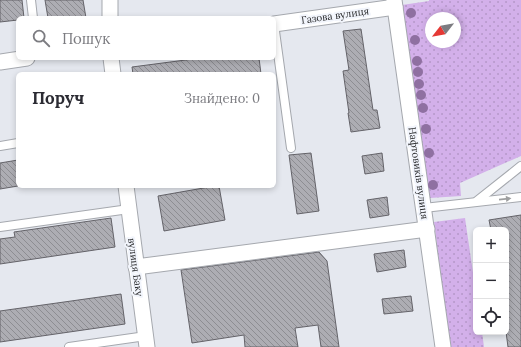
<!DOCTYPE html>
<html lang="uk">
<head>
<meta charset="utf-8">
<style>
  :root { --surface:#fff; --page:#f7f7f7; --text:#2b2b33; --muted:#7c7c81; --line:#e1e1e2 }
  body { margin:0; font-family:Lora,serif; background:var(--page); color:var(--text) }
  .controls { position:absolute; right:12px; bottom:12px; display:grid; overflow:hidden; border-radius:6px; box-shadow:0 2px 6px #0003 }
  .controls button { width:36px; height:36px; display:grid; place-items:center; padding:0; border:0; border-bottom:1px solid var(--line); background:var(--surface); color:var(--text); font:20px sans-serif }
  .compass { position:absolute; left:425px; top:12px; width:36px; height:36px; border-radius:50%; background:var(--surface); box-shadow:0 2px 6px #0003; rotate:239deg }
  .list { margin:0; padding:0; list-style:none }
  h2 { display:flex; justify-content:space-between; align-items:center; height:52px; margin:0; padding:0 16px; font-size:17px }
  h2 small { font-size:13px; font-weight:400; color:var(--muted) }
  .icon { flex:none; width:22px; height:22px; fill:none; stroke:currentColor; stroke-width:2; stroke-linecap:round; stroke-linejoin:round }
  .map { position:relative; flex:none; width:521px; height:347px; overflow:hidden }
  .search { position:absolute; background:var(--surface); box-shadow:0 2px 6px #0003; left:16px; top:16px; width:260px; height:44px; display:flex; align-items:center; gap:10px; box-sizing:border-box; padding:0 14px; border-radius:6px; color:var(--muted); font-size:15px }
  .panel { position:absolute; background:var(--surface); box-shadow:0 2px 6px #0003; left:16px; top:72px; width:260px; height:116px; border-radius:6px }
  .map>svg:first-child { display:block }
  .grass { fill:url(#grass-dots); fill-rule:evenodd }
  .building { fill:url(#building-back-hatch); stroke:#646369 }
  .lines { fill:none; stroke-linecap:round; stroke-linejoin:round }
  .service-casing { stroke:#a5a8ae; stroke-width:10 }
  .minor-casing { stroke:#a5a8ae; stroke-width:17 }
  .service { stroke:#fff; stroke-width:8 }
  .minor { stroke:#fff; stroke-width:15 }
  .tree { fill:#8f70a1 }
  .oneway { fill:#9e9fa0 }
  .labels { text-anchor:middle; stroke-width:4; stroke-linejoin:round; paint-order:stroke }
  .street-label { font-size:10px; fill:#28292b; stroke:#f2f5fc }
</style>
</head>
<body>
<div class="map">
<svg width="521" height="347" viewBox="0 0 521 347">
  <defs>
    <pattern id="grass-dots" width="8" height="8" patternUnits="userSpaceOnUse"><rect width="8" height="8" fill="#d3b0ea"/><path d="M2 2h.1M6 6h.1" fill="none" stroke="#b597c9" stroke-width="1.8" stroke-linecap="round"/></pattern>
    <pattern id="building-back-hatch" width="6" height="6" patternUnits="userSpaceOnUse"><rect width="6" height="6" fill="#adadb3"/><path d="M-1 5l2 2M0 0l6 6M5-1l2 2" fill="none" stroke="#8d8d92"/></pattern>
  </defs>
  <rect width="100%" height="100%" fill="#e5e8ef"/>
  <g class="grass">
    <path d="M429,0h92v156l-61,27 1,13 -31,2 -28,-193 27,-4zM431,18h24v24h-24z"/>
    <path d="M465,218l11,75v39h6l2,15h-34l-16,-125z"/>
  </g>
  <g class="building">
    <path d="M0,0h22l2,18h-6v2l-18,2z"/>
    <path d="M45,0h38l3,18h-38z"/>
    <path d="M361,29l12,81h4l3,18 -29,4 -3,-19h1l-6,-42 6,-1 -6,-39z"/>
    <path d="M201,58h58l2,16h-128l-1,-7z"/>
    <path d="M311,153l8,58 -22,3 -8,-59z"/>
    <path d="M382,153l2,18 -19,3 -3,-18z"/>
    <path d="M18,160v26l-18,3v-26z"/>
    <path d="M215,186h4l6,34 -61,11 -6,-35z"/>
    <path d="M387,197l2,18 -19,3 -3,-18z"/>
    <path d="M521,215v132h-13l-2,-15v-102h-15l-2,-10z"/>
    <path d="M111,218l4,29 -115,17v-25l15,-2 -1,-5z"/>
    <path d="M404,250l2,17 -29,5 -3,-18z"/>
    <path d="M319,252l8,9 12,86h-18l-3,-22 -23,3 3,19h-53l-1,-12 -52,8 -11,-73z"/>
    <path d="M121,294l4,30 -125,18v-31z"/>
    <path d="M411,296l2,15 -29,3 -2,-15z"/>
  </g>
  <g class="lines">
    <defs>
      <g id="service">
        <path d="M31,0l2,18"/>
        <path d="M274,24l17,124"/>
        <path d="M0,146l18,-3"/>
        <path d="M477,201l44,-35"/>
        <path d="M424,208l97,-11"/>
        <path d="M0,227l129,-18"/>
        <path d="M69,347l77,-11"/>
      </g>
      <g id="minor">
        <path d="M394,0l49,347"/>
        <path d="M110,18v-18"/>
        <path d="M274,24l121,-17"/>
        <path d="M111,58l2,16"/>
        <path d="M0,62l27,-4"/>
        <path d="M126,186l21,161"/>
        <path d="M136,267l291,-38"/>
      </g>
    </defs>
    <use href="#service" class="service-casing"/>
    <use href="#minor" class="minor-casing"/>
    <use href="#service" class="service"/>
    <use href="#minor" class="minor"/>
  </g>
  <g class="tree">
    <circle cx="411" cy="13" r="5"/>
    <circle cx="415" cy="40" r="5"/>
    <circle cx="417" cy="61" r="5"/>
    <circle cx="418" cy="72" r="5"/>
    <circle cx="419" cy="84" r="5"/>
    <circle cx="421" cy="95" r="5"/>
    <circle cx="423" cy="108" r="5"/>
    <circle cx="426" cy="129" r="5"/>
    <circle cx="429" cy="153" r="5"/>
    <circle cx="433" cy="185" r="5"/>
  </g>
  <defs><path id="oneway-solid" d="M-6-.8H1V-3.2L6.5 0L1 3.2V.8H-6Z"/></defs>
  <use class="oneway" href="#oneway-solid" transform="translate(505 199) rotate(-6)"/>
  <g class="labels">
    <g class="street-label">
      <text transform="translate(335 15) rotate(-8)" y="4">Газова вулиця</text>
      <text transform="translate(419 173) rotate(82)" y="4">Нафтовиків вулиця</text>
      <text transform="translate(136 267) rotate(82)" y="4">вулиця Баку</text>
    </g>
  </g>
</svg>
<div class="controls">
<button>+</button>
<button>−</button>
<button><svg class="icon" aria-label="locate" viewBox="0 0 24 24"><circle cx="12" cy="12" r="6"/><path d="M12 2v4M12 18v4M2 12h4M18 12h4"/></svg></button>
</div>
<svg class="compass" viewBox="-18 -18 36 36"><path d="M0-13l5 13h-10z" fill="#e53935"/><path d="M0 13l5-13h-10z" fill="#7c7c81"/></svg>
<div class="search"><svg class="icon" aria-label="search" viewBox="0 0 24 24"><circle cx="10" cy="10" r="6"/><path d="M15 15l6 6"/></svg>Пошук</div>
<section class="panel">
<h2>Поруч<small>Знайдено: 0</small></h2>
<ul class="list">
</ul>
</section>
</div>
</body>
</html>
